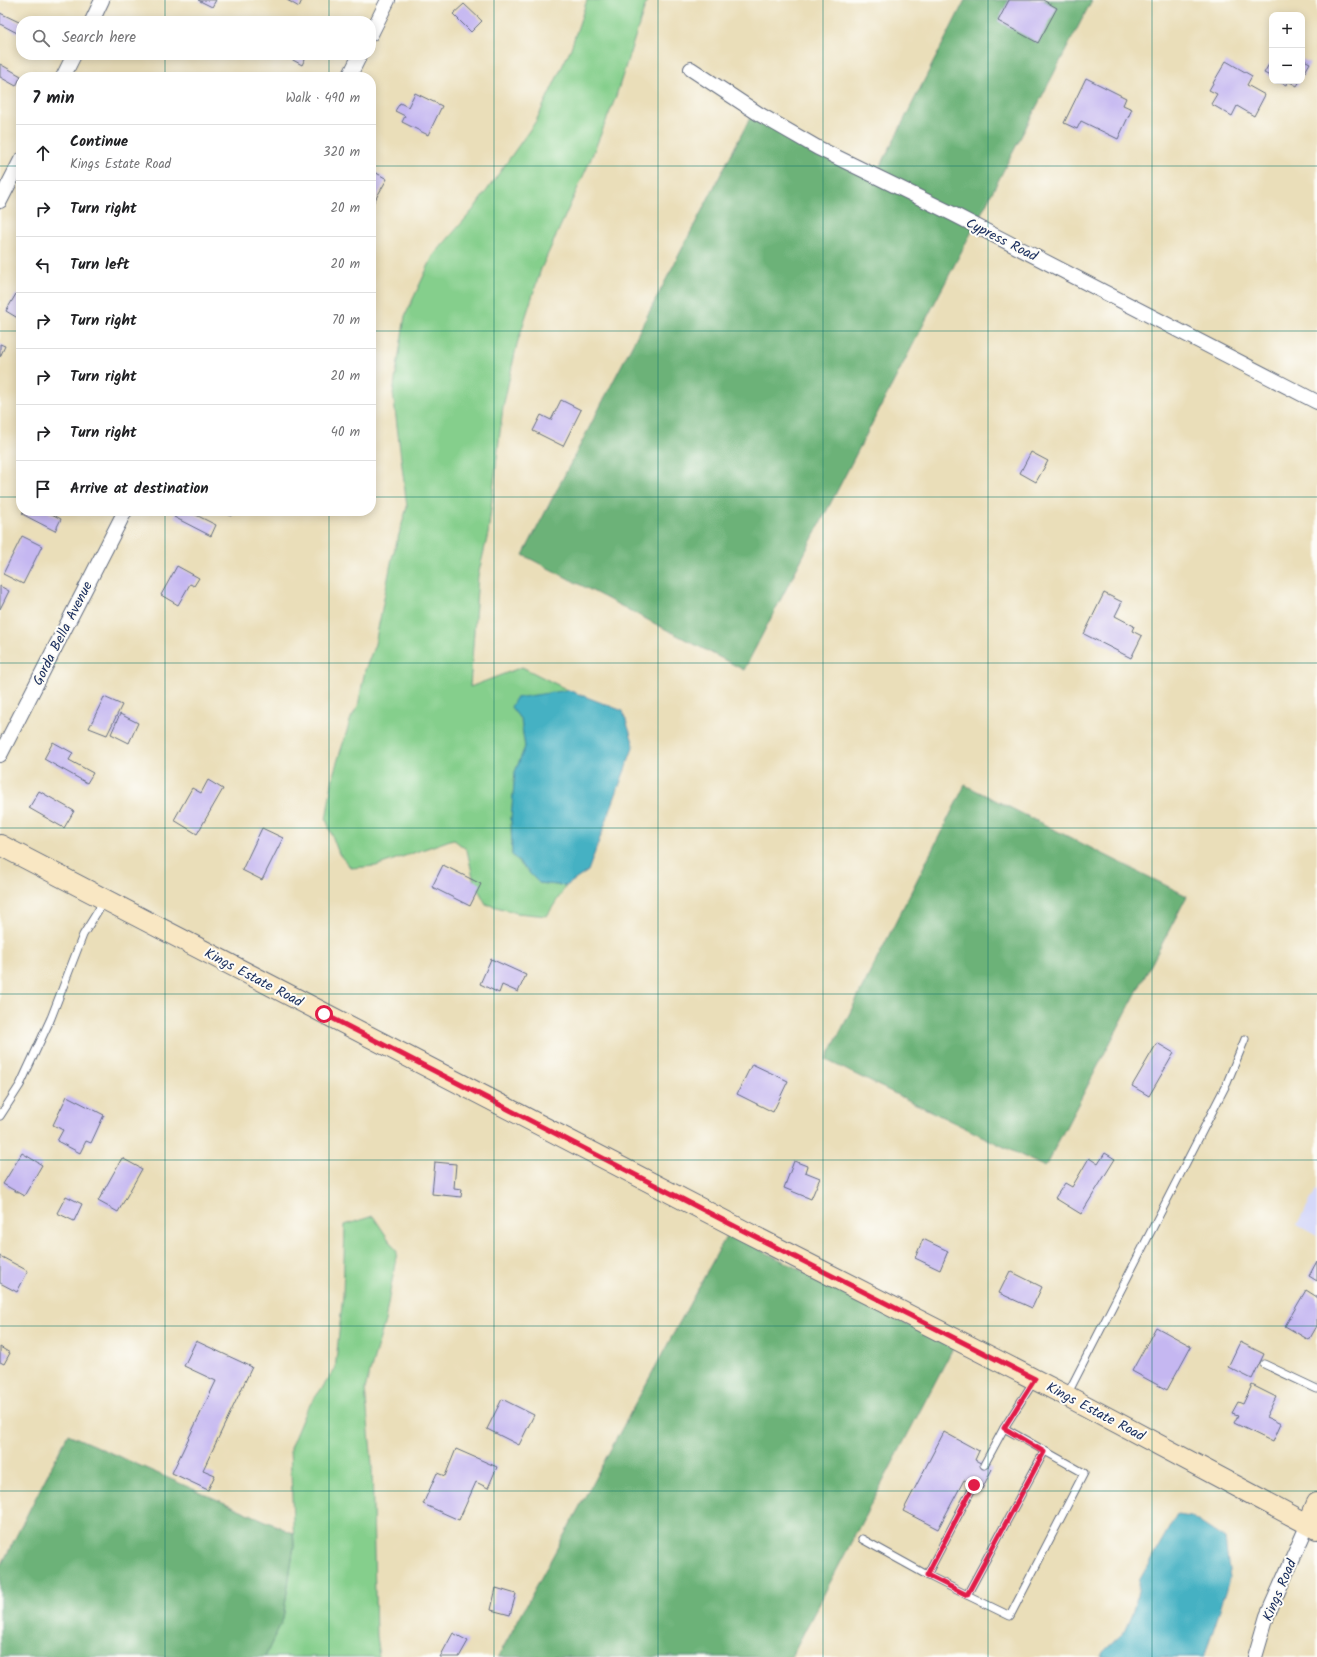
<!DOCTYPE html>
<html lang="en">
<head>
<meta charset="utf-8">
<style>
  :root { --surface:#fff; --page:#f6f6f6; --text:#202124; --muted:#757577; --line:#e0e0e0 }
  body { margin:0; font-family:Kalam,sans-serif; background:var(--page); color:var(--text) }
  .controls { position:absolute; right:12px; top:12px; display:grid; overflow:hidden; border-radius:8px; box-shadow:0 2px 10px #0003 }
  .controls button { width:36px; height:36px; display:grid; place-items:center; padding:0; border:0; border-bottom:1px solid var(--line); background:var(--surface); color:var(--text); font:20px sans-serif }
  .stop { position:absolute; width:12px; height:12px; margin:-9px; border:3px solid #e11d48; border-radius:50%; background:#fff }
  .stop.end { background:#e11d48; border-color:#fff; box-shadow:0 1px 4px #0008 }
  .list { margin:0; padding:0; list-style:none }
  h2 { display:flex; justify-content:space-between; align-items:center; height:52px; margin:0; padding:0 16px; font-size:17px }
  h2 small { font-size:13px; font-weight:400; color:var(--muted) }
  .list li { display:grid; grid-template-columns:26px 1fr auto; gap:12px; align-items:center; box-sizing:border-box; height:56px; padding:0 16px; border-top:1px solid var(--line) }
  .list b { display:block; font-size:15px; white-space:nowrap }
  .list p { margin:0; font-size:13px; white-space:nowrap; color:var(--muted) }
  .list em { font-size:13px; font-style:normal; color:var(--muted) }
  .icon { flex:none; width:22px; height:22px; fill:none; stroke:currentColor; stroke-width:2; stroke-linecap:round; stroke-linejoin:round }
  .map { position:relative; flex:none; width:1317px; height:1657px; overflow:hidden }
  .search { position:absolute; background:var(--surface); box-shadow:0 2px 10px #0003; left:16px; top:16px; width:360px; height:44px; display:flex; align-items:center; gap:10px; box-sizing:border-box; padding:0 14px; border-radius:16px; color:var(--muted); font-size:15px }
  .panel { position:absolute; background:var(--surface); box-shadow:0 2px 10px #0003; left:16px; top:72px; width:360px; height:444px; border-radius:16px }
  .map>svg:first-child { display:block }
  .built { fill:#d5d8f9 }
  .green { fill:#85cf8c; stroke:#507f75 }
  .forest { fill:#6cb278; stroke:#44706b }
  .water { fill:#45b1c3; stroke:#307090 }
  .building { fill:#c5b7f1 }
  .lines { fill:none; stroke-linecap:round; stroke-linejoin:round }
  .lane-casing { stroke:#636c7e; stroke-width:9 }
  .street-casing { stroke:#636c7e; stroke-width:16 }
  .secondary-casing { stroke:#636c7e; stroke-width:22 }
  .lane { stroke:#fff; stroke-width:7 }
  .street { stroke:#fff; stroke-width:14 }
  .secondary { stroke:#f9e7c3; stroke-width:20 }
  .route { stroke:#e11d48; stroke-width:5 }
  .grid { fill:none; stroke:#0f766e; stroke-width:1; stroke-opacity:0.55 }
  .labels { text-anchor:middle; stroke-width:4; stroke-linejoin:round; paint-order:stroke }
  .street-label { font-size:14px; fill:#1b2f5e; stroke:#fdfcf7 }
</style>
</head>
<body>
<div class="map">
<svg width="1317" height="1657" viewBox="0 0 1317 1657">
  <rect width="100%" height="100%" fill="#fdfcf7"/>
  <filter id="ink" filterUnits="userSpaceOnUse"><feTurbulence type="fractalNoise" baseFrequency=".025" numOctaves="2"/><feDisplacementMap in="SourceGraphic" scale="8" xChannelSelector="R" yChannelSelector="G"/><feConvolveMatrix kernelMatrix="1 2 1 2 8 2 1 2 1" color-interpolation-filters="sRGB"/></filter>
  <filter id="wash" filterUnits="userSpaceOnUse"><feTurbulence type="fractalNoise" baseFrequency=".012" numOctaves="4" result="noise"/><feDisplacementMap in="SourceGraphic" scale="16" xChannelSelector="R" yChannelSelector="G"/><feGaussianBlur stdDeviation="0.9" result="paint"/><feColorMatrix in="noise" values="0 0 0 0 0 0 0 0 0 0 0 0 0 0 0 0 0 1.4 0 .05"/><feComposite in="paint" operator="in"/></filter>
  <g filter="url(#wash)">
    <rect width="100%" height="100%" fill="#eadeb9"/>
    <path class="built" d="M1317,1188v48l-20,-11z"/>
    <g class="green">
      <path d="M587,0h60l-32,99 -25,62 -49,108 -24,75 -14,63 -15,127 -10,42 -8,111 52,-20 46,23 -22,4 -35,13 10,13 4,27 -10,25 -4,47 1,36 27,28 27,3 -19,30 -30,-3 -31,-9 -12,-22 -7,-32 -14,-11 -77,27 -25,2 -12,-14 -13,-35 8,-47 17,-54 7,-12 7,-36 10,-26 17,-86 15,-51 -14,-114 12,-77 28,-60 40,-46 63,-89 35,-73z"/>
      <path d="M373,1216l24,36 -12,69 -20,68 7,75 4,172 3,21h-114l18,-39 11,-73 -4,-97 16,-38 29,-40 8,-75 2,-70z"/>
    </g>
    <g class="forest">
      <path d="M965,0h127l-348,670 -221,-115 229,-441 123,63z"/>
      <path d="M965,785l222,111 -142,271 -219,-107z"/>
      <path d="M728,1233l225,115 -162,309h-293z"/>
      <path d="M68,1434l225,99 1,12 -11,74 -18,38h-265v-89z"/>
    </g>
    <g class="water">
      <path d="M568,690l55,21 11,34 -46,126 -22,15 -27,-3 -27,-28 -1,-36 4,-47 10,-25 -4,-27 -10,-13 5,-9z"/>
      <path d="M1177,1514l13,2 35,23 5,40 -26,78h-103l2,-5 21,-20 11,-25 5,-28z"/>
    </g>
    <g id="blocks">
      <g class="building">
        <path d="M198,0h18l-4,7z"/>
        <path d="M287,0h15l-3,7z"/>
        <path d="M1009,0h34l14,8 -19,35 -40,-22z"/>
        <path d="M464,4l18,17 -11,11 -18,-18z"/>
        <path d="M0,13l21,10v12l-21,-11z"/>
        <path d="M284,55h23l-5,10z"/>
        <path d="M1272,59v18l-8,-4z"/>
        <path d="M1302,59l8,4 -8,14z"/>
        <path d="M1226,61l26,15 -5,9 18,10 -11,21 -17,-10 -5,10 -21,-12 6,-10 -8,-4z"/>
        <path d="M0,64l21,12 -5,10 -16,-9z"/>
        <path d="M1086,78l40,20 -3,7 9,4 -14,30 -37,-18 -4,8 -13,-6z"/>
        <path d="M1278,81h22l-3,5 -9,-5 -2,4z"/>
        <path d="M415,93l27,13 -14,29 -26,-13 3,-6 -10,-5 5,-8 8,4z"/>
        <path d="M371,170l16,9 -16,28z"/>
        <path d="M16,294l5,3v23l-15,-9z"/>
        <path d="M0,344l5,2 -5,11z"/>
        <path d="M561,400l20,10 -18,36 -30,-15 8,-16 10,5z"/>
        <path d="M1031,452l17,9 -12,21 -16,-9z"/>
        <path d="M24,511h25l-1,1 13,7 -6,12 -33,-17z"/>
        <path d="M177,511h11l28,14 -5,11 -37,-19z"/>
        <path d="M222,511h11l-2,5z"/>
        <path d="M22,536l20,10 -19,38 -20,-10z"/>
        <path d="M177,566l22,12 -5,8 -4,-2 -12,21 -17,-10z"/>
        <path d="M0,586l9,5 -9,18z"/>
        <path d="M1104,593l18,9 -7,14 19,10 -2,5 10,5 -11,22 -47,-24z"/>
        <path d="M104,697l18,8 -15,30 -18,-7z"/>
        <path d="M120,714l18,9 -9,20 -18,-9z"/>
        <path d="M53,742l20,11 -4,7 24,13 -6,10 -43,-24z"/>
        <path d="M208,780l15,9 -26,45 -23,-14 18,-32 9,5z"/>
        <path d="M39,791l35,20 -10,17 -35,-20z"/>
        <path d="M262,828l21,10 -21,42 -20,-10z"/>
        <path d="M443,865l38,19 -11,22 -38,-19z"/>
        <path d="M491,959l35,16 -8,17 -16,-7 -3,8 -19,-9z"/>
        <path d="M1157,1043l17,10 -25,43 -17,-10z"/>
        <path d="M752,1064l36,17 -15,31 -36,-18z"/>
        <path d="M67,1096l37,19 -13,28 -5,-2 -6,12 -23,-12 6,-11 -10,-5z"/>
        <path d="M22,1153l20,12 -18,31 -21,-12z"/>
        <path d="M1105,1153l10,6 -34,55 -26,-16 10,-15 7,4 17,-29 9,6z"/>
        <path d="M122,1158l20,11 -24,43 -20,-11z"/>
        <path d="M794,1161l13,5 -2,6 15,6 -9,21 -27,-11z"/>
        <path d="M435,1162l21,2 -2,24 8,1 -1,8 -29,-3z"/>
        <path d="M66,1196l16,8 -8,17 -17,-8z"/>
        <path d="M923,1239l25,12 -8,19 -25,-12z"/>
        <path d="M0,1256l28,15 -11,21 -17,-9z"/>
        <path d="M1317,1261v20l-8,-5z"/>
        <path d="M1010,1271l32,16 -10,21 -33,-15z"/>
        <path d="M1306,1290l11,7v29l-8,14 -24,-14z"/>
        <path d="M1156,1327l35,19 -24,44 -35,-19z"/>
        <path d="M196,1341l56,26 -49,103 12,5 -7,15 -36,-17 44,-92 -32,-15z"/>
        <path d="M1240,1342l24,12 -12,25 -24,-12z"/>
        <path d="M0,1347l10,6 -6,11 -4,-2z"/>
        <path d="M1252,1385l24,12 -10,20 15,7 -8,18 -39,-19 4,-8 -6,-2 6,-11 5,2z"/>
        <path d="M502,1399l32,16 -15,30 -32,-16z"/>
        <path d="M944,1432l35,19 -4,9 17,9 -10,20 -18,-9 -26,49 -35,-18z"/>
        <path d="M456,1449l41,18 -9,21 -12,-6 -17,38 -36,-16 14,-31 8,3z"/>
        <path d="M496,1588l20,6 -6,21 -19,-5z"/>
        <path d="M453,1633l15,8 -9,16h-19z"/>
      </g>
    </g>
  </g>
  <g filter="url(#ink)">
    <use href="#blocks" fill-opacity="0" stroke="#636c7e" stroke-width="1"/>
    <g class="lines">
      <defs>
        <g id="lane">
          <path d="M0,1116l20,-31 31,-67 32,-83 21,-34"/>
          <path d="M1264,1364l53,25"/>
          <path d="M1067,1395l160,-312 18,-44"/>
          <path d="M1004,1428l80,45 -74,143 -43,-21 77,-143"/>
          <path d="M984,1465l20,-37 30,-47"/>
          <path d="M862,1539l65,36 47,-90"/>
          <path d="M927,1575l40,20"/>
        </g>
        <g id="street">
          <path d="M92,21l10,-21"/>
          <path d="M371,34l17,-34"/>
          <path d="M691,69l68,45 59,34 135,66 364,188"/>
          <path d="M63,77l11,-22"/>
          <path d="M349,77l11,-22"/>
          <path d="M0,201l21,-41"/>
          <path d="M0,755l125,-244"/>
          <path d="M1255,1657l12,-41 41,-92"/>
        </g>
        <g id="secondary">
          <path d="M0,845l746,387 321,164 250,133"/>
          <path d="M1308,1524l9,-21"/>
        </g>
      </defs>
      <use href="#lane" class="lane-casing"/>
      <use href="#street" class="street-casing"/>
      <use href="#secondary" class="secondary-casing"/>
      <use href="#lane" class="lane"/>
      <use href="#street" class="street"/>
      <use href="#secondary" class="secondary"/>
    </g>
  </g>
  <g class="lines" filter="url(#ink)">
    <path class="route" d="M324,1014l422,218 289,147 -31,49 40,24 -77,143 -40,-20 47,-90"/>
  </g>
  <path class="grid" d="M165,0v21M329,0v21M494,0v1657M658,0v1657M823,0v1657M988,0v1657M1152,0v1657M165,55v22M329,55v22M0,166h21M371,166h946M0,331h21M371,331h946M0,497h21M371,497h946M165,511v1146M329,511v1146M0,663h1317M0,828h1317M0,994h1317M0,1160h1317M0,1326h1317M0,1491h1317"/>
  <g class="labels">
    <g class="street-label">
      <text transform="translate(1002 239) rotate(27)" y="5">Cypress Road</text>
      <text transform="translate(62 633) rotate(-63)" y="5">Gorda Bella Avenue</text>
      <text transform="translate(254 977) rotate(28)" y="5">Kings Estate Road</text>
      <text transform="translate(1096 1411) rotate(28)" y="5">Kings Estate Road</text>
      <text transform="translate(1279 1590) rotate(-67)" y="5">Kings Road</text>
    </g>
  </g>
</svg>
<div class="controls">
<button>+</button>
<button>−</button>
</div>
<div class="stop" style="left:324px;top:1014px"></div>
<div class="stop end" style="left:974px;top:1485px"></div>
<div class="search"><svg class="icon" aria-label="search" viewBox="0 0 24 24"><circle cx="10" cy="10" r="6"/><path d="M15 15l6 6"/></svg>Search here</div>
<section class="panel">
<h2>7 min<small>Walk · 490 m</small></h2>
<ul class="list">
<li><svg class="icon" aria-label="ahead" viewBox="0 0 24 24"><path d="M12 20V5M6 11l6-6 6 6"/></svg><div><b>Continue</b><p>Kings Estate Road</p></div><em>320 m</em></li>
<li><svg class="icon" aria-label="right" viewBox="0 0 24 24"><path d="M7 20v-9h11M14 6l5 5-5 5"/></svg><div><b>Turn right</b></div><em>20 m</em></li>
<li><svg class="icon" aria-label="left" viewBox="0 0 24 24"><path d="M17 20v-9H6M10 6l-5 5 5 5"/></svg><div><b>Turn left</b></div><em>20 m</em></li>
<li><svg class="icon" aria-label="right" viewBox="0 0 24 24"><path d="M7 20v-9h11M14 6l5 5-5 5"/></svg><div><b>Turn right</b></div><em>70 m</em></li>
<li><svg class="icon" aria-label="right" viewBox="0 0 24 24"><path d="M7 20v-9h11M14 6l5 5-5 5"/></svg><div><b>Turn right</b></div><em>20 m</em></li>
<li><svg class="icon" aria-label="right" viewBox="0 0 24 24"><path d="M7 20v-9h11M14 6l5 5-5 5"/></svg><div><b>Turn right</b></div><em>40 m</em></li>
<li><svg class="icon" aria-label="arrive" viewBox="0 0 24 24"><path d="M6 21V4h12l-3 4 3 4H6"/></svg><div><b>Arrive at destination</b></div></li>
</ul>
</section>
</div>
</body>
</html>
